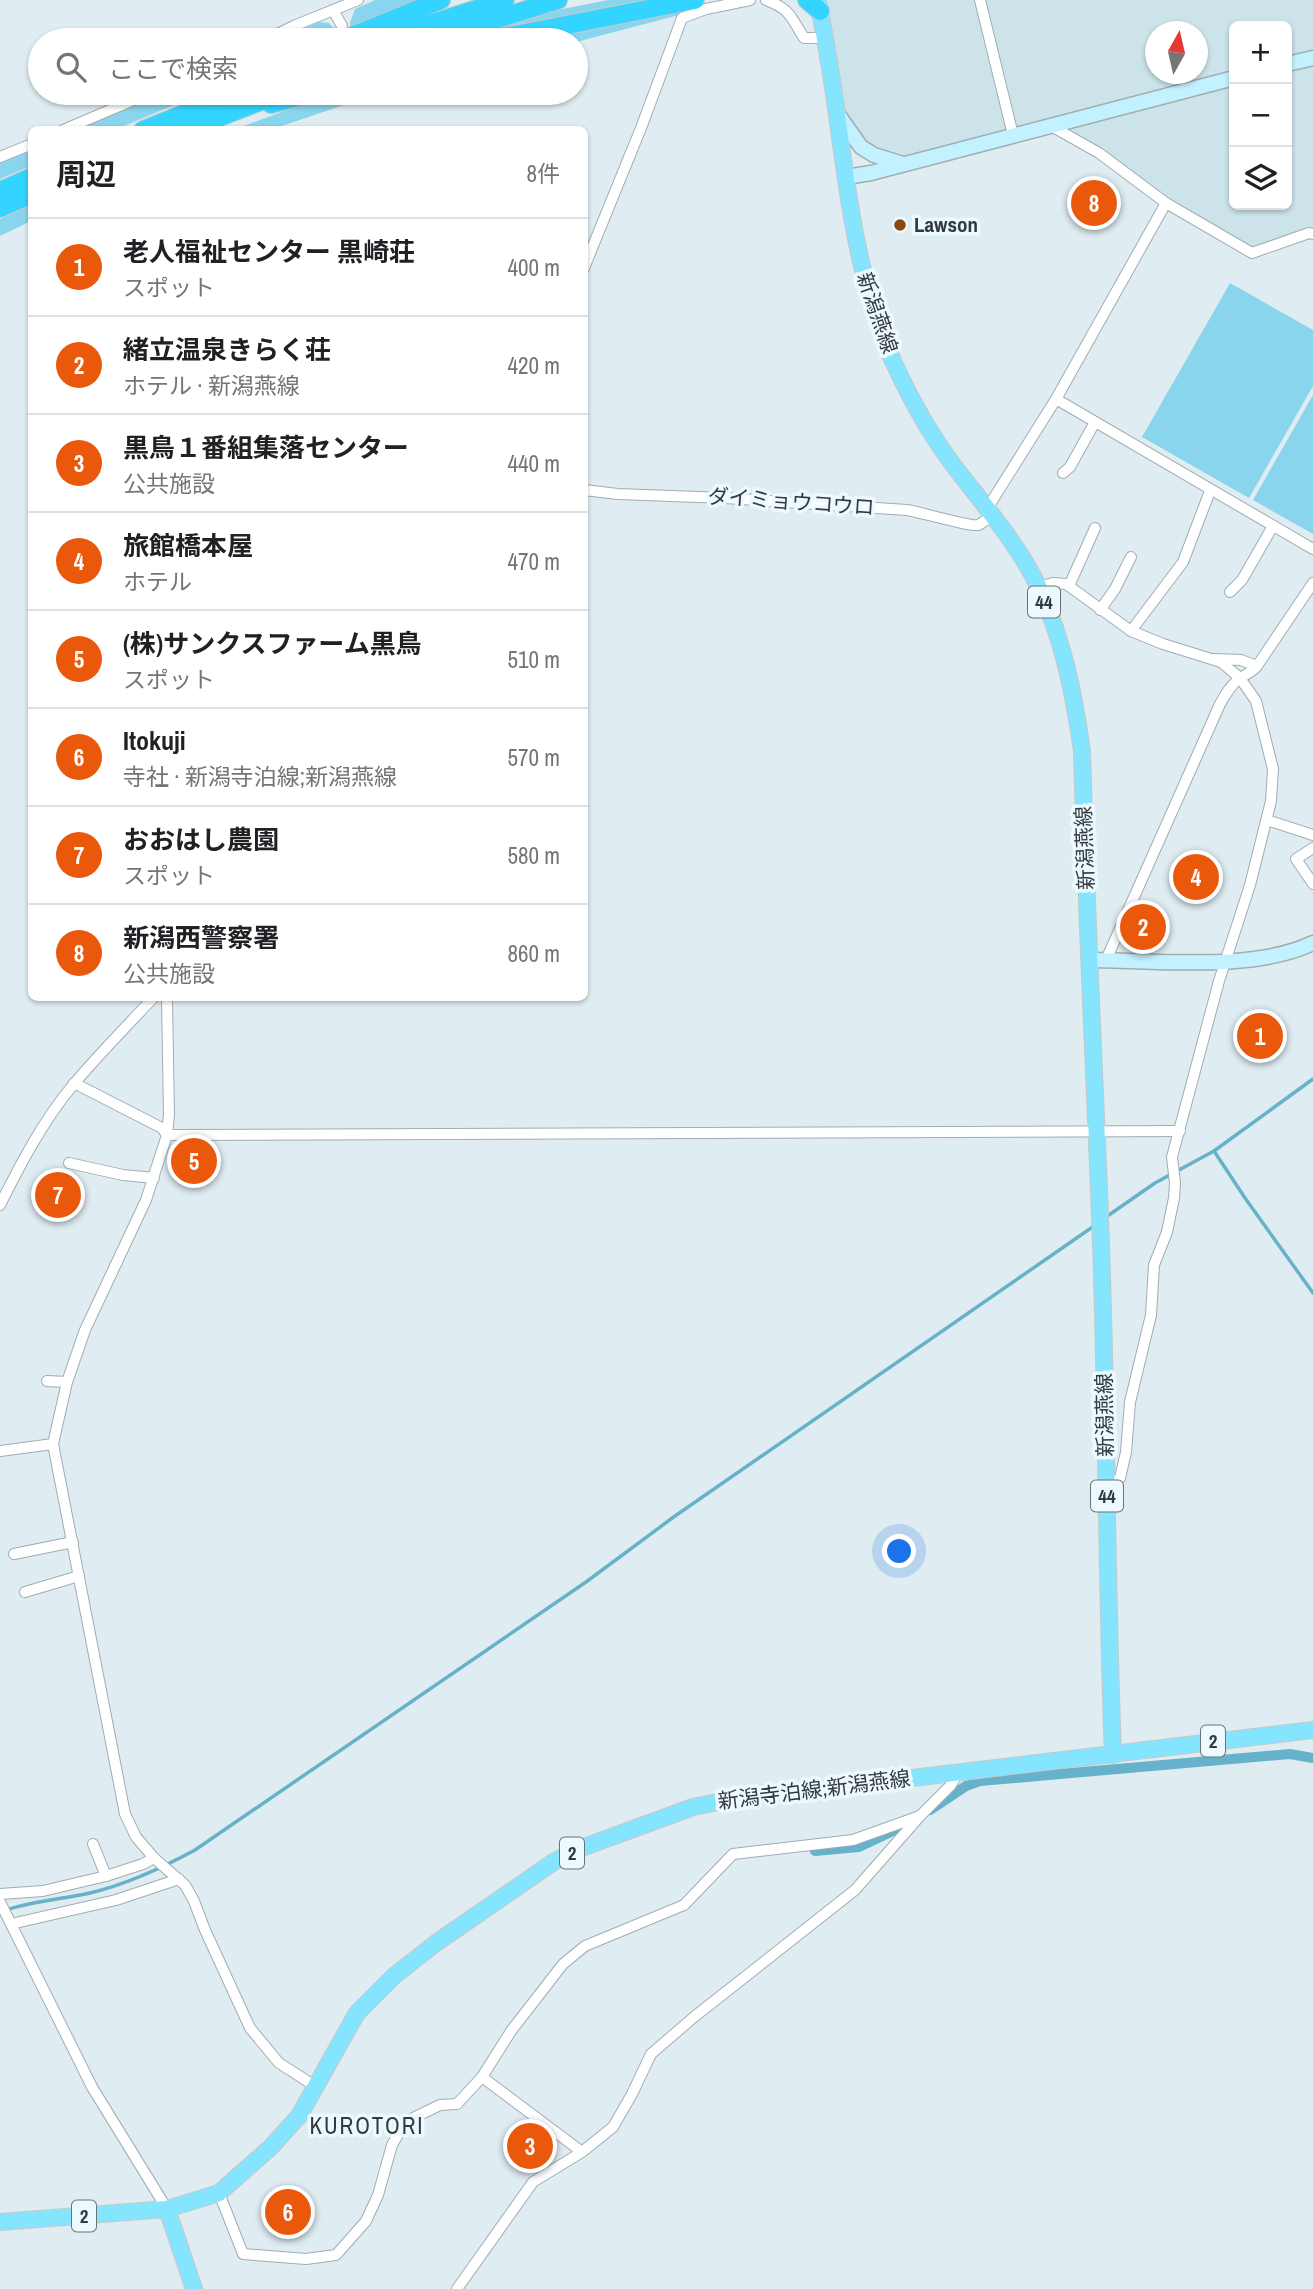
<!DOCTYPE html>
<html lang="ja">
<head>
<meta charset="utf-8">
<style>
  :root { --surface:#fff; --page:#f2f2f2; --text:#202124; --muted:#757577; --line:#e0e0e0; --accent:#ea580c }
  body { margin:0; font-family:"Archivo Narrow","Noto Sans JP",sans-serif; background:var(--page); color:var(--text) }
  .controls { position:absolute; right:21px; top:21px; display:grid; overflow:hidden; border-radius:10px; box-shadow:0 2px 5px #0004 }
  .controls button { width:63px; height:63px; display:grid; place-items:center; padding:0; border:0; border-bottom:2px solid var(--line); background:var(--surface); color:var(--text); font:35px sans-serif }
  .compass { position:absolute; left:1145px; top:21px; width:63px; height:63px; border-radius:50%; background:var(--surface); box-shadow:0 2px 5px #0004; rotate:8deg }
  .you { position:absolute; left:900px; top:1552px; width:24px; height:24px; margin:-18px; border:5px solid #fff; border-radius:50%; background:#1a73e8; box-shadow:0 0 0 10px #1a73e833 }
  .badge { display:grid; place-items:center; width:46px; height:46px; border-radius:50%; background:var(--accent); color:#fff; font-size:23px; font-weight:700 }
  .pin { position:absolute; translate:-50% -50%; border:4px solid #fff; box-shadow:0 2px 7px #0006 }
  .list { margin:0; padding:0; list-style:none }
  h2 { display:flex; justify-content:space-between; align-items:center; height:91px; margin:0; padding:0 28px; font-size:30px }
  h2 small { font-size:23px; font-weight:400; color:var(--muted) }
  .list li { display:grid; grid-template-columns:46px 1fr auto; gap:21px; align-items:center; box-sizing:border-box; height:98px; padding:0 28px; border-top:2px solid var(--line) }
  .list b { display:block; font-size:26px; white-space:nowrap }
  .list p { margin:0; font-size:23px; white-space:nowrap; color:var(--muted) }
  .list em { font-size:23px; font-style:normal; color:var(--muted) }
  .icon { flex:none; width:38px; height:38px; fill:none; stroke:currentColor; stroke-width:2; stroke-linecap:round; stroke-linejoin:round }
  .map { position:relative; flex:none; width:1313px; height:2289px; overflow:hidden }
  .search { position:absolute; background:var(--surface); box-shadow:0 2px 5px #0004; left:28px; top:28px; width:560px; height:77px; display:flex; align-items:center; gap:18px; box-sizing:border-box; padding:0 24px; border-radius:38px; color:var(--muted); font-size:26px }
  .panel { position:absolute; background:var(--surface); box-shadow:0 2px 5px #0004; left:28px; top:126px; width:560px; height:875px; border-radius:10px }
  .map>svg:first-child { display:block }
  .built { fill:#cce3ea; fill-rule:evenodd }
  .green { fill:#89d5ee }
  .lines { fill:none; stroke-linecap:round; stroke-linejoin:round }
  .stream { stroke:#66b2ca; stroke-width:3.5 }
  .canal { stroke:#66b2ca; stroke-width:10 }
  .street-tunnel { stroke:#bdc8cd; stroke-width:10; stroke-dasharray:10 5; stroke-linecap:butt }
  .street-casing { stroke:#a0adb1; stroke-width:12 }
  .secondary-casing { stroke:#a0adb1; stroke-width:17 }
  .primary-casing { stroke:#c6c8c8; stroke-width:18 }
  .highway-casing { stroke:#c6c8c8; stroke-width:20 }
  .street { stroke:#fff; stroke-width:10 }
  .secondary { stroke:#c2f2ff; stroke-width:14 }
  .primary { stroke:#85e5ff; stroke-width:16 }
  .highway { stroke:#33d4ff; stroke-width:18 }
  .poi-dot { fill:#88490e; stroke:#ecf9fe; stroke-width:2.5 }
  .labels { text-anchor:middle; stroke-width:7; stroke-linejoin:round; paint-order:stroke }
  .shield { fill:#ecf9fe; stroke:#6c7376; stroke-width:2 }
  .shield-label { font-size:19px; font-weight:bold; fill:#353a3c }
  .poi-label { font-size:21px; font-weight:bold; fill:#353a3c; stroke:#ecf9fe; text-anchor:start }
  .street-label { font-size:21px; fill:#353a3c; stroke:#ecf9fe }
  .neighbourhood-label { font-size:23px; letter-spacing:2px; fill:#353a3c; stroke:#ecf9fe }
</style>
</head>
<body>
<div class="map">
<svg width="1313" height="2289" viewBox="0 0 1313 2289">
  <rect width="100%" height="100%" fill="#dfecf1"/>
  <path class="built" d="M829,0h484v234l-61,19 -199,-126 -150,37 -58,-29 -21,-97zM1234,26h53v179h-53zM1156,32h42v42h-42z"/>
  <g class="green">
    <path d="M375,0h44l-68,29 -1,-6 5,-14z"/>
    <path d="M608,0h56l-201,40 95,-30z"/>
    <path d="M736,0l-160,42 -50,-2z"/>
    <path d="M319,22l10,1 9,10 -16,7h-42z"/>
    <path d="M163,93h40l-86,36h-38z"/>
    <path d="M333,93h23l-6,10 -77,26 -40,1z"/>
    <path d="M31,149v17l-31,13v-16z"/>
    <path d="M31,205v16l-31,15v-17z"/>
    <path d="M1230,283l83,47v56l-64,112 -107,-61z"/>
    <path d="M1313,395v139l-60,-34z"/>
  </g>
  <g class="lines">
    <g class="stream">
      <path d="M1214,1151l31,47 68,95"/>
      <path d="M1106,1217l49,-34 59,-32 99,-72"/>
      <path d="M6,1910c27,-9 56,-11 84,-17 38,-9 72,-25 105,-43l391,-268 89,-66 419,-290"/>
    </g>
    <g class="canal">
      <path d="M930,1810l36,-24 14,-5 310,-27 23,4"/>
      <path d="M815,1851l44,-4 55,-26"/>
    </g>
    <path class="street-tunnel" d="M364,93l3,8"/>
    <defs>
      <g id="street">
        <path d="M766,0c25,9 25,18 38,38h20"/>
        <path d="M980,0l33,135"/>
        <path d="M333,10l9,16"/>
        <path d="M265,40l31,-15 62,-25"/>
        <path d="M1053,127l46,26 67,50 86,50 57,-20 4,1"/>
        <path d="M63,130l87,-37"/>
        <path d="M0,157l32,-13"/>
        <path d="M584,268l57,-140 41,-110 24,-9 44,-9"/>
        <path d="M1056,399l257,150"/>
        <path d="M1063,473l7,-6 25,-45"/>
        <path d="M584,490l34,4 107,4 182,12c12,2 65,17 71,15 5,-2 10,-7 14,-10"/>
        <path d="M987,509l69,-110 110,-196"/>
        <path d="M1069,586l26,-58"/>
        <path d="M1039,587l14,-4 13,1 65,47 32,13 58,18 19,16 16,23 17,68 -2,32 -21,84 -31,96 -47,176 3,26 -1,15 -7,34 -13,33 -3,50 -21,87 -4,50 -6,26 -13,12"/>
        <path d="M1230,592l12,-12 31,-54"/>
        <path d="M1100,610l15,-21 16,-32"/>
        <path d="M1131,631l52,-69 27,-71"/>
        <path d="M1215,659l26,1 16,6 56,-83"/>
        <path d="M1267,820l46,15"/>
        <path d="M1313,848l-17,11 17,25"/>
        <path d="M1106,960l114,-256c5,-9 10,-18 18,-24 7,-6 13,-7 19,-14"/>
        <path d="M167,998l2,117 -2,20 -21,65 -61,130 -18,52 -14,62 72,370 11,23 18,21 31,27 9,16 11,29 45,98 29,35 36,23"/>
        <path d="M74,1083l88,45 5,7 1013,-4"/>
        <path d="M69,1163l54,12 31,3"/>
        <path d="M0,1205c21,-42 43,-84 73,-120 25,-30 53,-58 80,-87"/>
        <path d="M47,1381l20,1"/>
        <path d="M0,1451l53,-7"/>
        <path d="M14,1554l59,-12"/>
        <path d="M25,1592l54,-16"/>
        <path d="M93,1844l13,32 37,-12 11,-6"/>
        <path d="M0,1894l43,-3 63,-15"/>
        <path d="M0,1902l92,185 75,122"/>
        <path d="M11,1924l105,-24 63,-21"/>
        <path d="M482,2077l100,75"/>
        <path d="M219,2193l24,61 63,5 30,-4 30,-34 12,-26 14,-50 13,-23 35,-17 17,-1 25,-27 29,-46 52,-67 22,-18 99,-41 49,-51 120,-14 67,-24"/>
        <path d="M457,2289l76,-107 49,-30 31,-25 19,-33 19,-40 43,-37 161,-127 65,-74 31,-31 7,-12"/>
      </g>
      <g id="secondary">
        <path d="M1287,64l26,-6"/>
        <path d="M837,113l24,34 13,8 29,9"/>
        <path d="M846,177l25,-4 363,-95"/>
        <path d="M1090,960c66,0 163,12 223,-17"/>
      </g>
      <g id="primary">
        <path d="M818,0c7,38 14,77 19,115 11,84 22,168 56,246 16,35 35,70 58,101 30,40 67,81 88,126 24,51 35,106 43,163 4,155 12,310 18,465 7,179 6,359 13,539"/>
        <path d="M167,2209l27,80"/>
        <path d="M0,2222l167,-13 52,-16 51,-45 29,-32 58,-103 37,-37 42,-33 119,-82 29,-14 109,-40 64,-13 63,-5 493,-59"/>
      </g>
      <g id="highway">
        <path d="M807,0l13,11"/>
        <path d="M342,40l99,-40"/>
        <path d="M380,40l125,-40"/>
        <path d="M430,40l128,-40"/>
        <path d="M489,40l206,-40"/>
        <path d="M271,104l40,-11"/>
        <path d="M143,130l93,-37"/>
        <path d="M186,130l96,-37"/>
        <path d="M0,191l32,-14"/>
        <path d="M0,208l32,-14"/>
      </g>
    </defs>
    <use href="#street" class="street-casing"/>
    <use href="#secondary" class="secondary-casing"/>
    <use href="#primary" class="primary-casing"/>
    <use href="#highway" class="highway-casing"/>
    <use href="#street" class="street"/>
    <use href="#secondary" class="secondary"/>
    <use href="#primary" class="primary"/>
    <use href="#highway" class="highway"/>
  </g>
  <circle class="poi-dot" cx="900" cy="225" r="7"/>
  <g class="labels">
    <g class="shield">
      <rect x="1028" y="586.5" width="32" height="31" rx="5"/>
      <rect x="1091" y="1480.5" width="32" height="31" rx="5"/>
      <rect x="1201" y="1725.5" width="24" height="31" rx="5"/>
      <rect x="560" y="1837.5" width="24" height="31" rx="5"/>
      <rect x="72" y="2200.5" width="24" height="31" rx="5"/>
    </g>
    <g class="shield-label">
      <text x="1044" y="609">44</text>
      <text x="1107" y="1503">44</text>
      <text x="1213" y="1748">2</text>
      <text x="572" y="1860">2</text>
      <text x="84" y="2223">2</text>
    </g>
    <g class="poi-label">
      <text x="914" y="232">Lawson</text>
    </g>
    <g class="street-label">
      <text transform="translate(877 313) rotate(71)" y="7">新潟燕線</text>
      <text transform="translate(791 502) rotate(4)" y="7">ダイミョウコウロ</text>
      <text transform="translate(1085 848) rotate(-92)" y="7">新潟燕線</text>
      <text transform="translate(1105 1415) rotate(-91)" y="7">新潟燕線</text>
      <text transform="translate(814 1790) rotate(-7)" y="7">新潟寺泊線;新潟燕線</text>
    </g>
    <g class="neighbourhood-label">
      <text x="367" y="2134">KUROTORI</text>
    </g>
  </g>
</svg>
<div class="controls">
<button>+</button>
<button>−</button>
<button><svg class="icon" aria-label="layers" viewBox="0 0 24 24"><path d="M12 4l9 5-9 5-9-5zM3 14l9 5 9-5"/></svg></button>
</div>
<svg class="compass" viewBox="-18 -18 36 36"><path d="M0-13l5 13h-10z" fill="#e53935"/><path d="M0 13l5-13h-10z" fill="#757577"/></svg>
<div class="you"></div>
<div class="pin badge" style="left:1260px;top:1036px">1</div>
<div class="pin badge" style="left:1143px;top:927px">2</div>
<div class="pin badge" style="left:530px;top:2146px">3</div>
<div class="pin badge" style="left:1196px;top:877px">4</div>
<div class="pin badge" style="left:194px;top:1161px">5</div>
<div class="pin badge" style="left:288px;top:2212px">6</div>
<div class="pin badge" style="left:58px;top:1195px">7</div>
<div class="pin badge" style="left:1094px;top:203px">8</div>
<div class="search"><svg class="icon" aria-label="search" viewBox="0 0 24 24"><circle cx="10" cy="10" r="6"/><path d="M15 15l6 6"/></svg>ここで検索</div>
<section class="panel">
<h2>周辺<small>8件</small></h2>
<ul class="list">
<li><span class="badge">1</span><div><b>老人福祉センター 黒崎荘</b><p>スポット</p></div><em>400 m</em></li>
<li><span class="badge">2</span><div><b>緒立温泉きらく荘</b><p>ホテル · 新潟燕線</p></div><em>420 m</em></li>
<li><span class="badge">3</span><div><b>黒鳥１番組集落センター</b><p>公共施設</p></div><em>440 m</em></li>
<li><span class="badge">4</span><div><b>旅館橋本屋</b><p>ホテル</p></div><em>470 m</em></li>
<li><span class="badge">5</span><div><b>(株)サンクスファーム黒鳥</b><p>スポット</p></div><em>510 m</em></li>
<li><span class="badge">6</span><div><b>Itokuji</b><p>寺社 · 新潟寺泊線;新潟燕線</p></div><em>570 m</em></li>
<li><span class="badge">7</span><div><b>おおはし農園</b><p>スポット</p></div><em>580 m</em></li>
<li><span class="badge">8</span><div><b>新潟西警察署</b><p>公共施設</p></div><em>860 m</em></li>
</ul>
</section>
</div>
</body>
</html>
